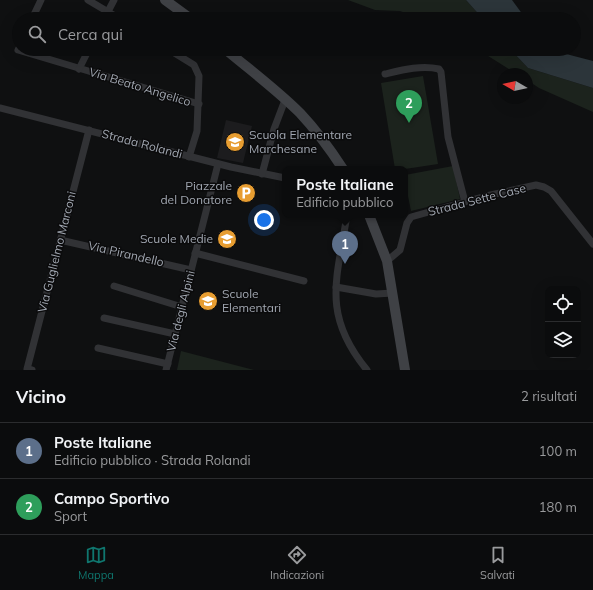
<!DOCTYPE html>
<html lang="it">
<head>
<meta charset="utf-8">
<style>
  :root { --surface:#0b0c0d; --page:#191a1b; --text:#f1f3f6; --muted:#9a9b9d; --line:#2b2c2e; --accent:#0f766e }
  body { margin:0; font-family:Mulish,sans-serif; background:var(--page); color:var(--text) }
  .controls { position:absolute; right:12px; bottom:12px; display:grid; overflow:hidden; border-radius:8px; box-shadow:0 4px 16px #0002 }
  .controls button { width:36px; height:36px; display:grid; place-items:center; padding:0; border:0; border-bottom:1px solid var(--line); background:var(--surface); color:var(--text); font:20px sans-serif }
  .compass { position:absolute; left:497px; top:68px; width:36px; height:36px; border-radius:50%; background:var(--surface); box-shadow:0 4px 16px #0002; rotate:279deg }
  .you { position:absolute; left:264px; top:220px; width:14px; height:14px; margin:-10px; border:3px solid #fff; border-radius:50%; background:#1a73e8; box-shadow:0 0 0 6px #1a73e833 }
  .badge { display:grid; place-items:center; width:26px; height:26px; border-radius:50%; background:var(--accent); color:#fff; font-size:13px; font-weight:700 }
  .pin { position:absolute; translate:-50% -33px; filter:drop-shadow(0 1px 2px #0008) }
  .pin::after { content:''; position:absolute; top:21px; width:14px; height:12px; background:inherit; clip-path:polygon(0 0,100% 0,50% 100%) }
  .popup { position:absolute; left:282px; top:166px; width:126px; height:52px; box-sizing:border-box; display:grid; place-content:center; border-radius:8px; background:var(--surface); filter:drop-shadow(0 1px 3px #0005); font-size:13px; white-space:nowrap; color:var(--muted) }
  .popup b { font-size:15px; color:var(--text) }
  .popup::after { content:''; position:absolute; left:50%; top:100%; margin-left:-8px; border:8px solid transparent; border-top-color:var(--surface) }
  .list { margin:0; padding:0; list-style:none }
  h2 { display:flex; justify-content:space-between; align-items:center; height:52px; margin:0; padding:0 16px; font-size:17px }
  h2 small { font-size:13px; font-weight:400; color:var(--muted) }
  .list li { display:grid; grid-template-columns:26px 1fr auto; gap:12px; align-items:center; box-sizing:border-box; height:56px; padding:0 16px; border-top:1px solid var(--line) }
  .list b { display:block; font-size:15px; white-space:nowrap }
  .list p { margin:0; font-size:13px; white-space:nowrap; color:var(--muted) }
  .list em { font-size:13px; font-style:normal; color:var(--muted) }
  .icon { flex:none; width:22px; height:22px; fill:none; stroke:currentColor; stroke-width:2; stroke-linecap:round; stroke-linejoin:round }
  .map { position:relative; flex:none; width:593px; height:370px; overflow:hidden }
  .search { position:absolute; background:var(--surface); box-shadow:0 4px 16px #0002; left:12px; right:12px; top:12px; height:44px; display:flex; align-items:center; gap:10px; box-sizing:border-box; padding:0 14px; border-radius:22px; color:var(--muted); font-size:15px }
  .sheet { height:164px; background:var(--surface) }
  nav { display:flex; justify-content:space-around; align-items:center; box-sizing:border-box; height:56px; border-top:1px solid var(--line); background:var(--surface); font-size:11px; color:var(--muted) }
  nav a { display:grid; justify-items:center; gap:2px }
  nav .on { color:var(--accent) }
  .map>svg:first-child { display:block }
  .built { fill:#1c1c1e }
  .green { fill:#1c231d }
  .water { fill:#2c353a }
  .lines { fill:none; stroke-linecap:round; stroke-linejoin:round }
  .street { stroke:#313235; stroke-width:7 }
  .secondary { stroke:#3f4145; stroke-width:10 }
  .labels { text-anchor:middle; stroke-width:3; stroke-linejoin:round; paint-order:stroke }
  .street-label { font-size:12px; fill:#a1a7b1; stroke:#0b0b0c }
  .poi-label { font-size:12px; fill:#a1a7b1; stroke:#0b0b0c; text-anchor:start }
</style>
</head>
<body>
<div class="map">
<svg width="593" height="370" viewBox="0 0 593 370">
  <rect width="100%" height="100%" fill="#0f1011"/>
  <path class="built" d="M226,120l26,6 -9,37 -26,-5z"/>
  <g class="green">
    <path d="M348,0h118l17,19h-60l-23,-8 -25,-1z"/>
    <path d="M477,49h33l18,19 65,20v24l-54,-24 -12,-8v-6h-10z"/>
    <path d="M423,76l15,88 -33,5h-10l-14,-86z"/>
    <path d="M453,166l7,33 -49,12 -6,-30v-6z"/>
    <path d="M181,351l73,19h-77z"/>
  </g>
  <g class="water">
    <path d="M466,0h46l14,19h-43z"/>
    <path d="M510,49h37l46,12v27l-65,-20z"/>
  </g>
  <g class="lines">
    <g class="street">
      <path d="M88,0l32,19"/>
      <path d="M32,19l9,-19"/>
      <path d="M104,19l10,-19"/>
      <path d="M19,48l-1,2 181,54"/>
      <path d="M168,49l26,16 5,11 -2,55 -8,26"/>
      <path d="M79,69l10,-20"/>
      <path d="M385,74c17,-4 36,-9 54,-5l2,3 7,65 17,65"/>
      <path d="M0,108l231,59 54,11"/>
      <path d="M262,174l12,-45 11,-29"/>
      <path d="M347,215c-10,64 -26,99 20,155"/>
      <path d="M60,240l131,30"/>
      <path d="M195,253l109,28"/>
      <path d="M387,261l13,-11 7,-27 4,-6 75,-21 50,-11 8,2 7,4 42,53"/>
      <path d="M114,286l68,21"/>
      <path d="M336,287l40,7 17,-1"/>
      <path d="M104,318l71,16"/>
      <path d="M98,348l70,16"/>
      <path d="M32,370l-5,-1 62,-239"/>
      <path d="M166,370l52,-206"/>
    </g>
    <g class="secondary">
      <path d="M165,0l26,19"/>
      <path d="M225,49c25,21 52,41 75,64 16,17 30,36 43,56"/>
      <path d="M369,215l18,46 18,109"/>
    </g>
  </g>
  <defs>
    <symbol id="school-disc" viewBox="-11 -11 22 22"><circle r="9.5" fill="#e79d31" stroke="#0b0b0c"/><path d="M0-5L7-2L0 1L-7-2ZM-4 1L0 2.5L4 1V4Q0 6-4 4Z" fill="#fff"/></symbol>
    <symbol id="parking-disc" viewBox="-11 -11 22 22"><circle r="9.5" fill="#e79d31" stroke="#0b0b0c"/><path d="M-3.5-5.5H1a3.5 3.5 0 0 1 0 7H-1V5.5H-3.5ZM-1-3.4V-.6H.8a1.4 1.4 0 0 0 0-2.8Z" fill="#fff"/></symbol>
  </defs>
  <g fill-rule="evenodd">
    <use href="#school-disc" x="224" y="131" width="22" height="22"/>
    <use href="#parking-disc" x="235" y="182" width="22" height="22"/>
    <use href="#school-disc" x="216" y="228" width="22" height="22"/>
    <use href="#school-disc" x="197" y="290" width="22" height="22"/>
  </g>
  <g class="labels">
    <g class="street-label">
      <text transform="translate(140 87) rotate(17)" y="4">Via Beato Angelico</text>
      <text transform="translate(142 144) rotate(15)" y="4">Strada Rolandi</text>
      <text transform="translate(477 200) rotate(-14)" y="4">Strada Sette Case</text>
      <text transform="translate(57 252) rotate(-76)" y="4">Via Guglielmo Marconi</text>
      <text transform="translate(126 254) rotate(13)" y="4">Via Pirandello</text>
      <text transform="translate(181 311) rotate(-76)" y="4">Via degli Alpini</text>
    </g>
    <g class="poi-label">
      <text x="249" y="139">Scuola Elementare<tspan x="249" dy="14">Marchesane</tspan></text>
      <text x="232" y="190" text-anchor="end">Piazzale<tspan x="232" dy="14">del Donatore</tspan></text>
      <text x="213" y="243" text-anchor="end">Scuole Medie</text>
      <text x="222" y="298">Scuole<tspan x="222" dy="14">Elementari</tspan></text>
    </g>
  </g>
</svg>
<div class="controls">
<button><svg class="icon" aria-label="locate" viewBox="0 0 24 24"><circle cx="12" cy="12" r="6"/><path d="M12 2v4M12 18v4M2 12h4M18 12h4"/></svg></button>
<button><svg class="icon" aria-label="layers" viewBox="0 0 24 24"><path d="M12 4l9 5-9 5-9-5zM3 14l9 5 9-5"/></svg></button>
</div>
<svg class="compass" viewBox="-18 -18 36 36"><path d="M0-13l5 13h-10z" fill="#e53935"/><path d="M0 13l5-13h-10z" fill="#9a9b9d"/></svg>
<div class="you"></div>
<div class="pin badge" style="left:345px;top:264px;background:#5c6f8a">1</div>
<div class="popup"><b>Poste Italiane</b>Edificio pubblico</div>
<div class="pin badge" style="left:409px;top:123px;background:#2e9e5b">2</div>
<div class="search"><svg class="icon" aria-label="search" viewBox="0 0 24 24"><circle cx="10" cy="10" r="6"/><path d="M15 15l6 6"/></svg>Cerca qui</div>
</div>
<section class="sheet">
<h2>Vicino<small>2 risultati</small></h2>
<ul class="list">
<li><span class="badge" style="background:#5c6f8a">1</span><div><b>Poste Italiane</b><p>Edificio pubblico · Strada Rolandi</p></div><em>100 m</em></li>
<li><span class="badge" style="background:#2e9e5b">2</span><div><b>Campo Sportivo</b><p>Sport</p></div><em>180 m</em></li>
</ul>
</section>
<nav>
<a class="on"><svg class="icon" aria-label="map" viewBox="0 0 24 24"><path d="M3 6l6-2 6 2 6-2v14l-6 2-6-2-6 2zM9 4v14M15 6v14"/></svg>Mappa</a>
<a><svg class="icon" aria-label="directions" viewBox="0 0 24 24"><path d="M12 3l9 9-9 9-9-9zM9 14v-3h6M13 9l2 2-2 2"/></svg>Indicazioni</a>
<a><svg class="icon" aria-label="saved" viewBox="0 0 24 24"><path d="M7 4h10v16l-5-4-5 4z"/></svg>Salvati</a>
</nav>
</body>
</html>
